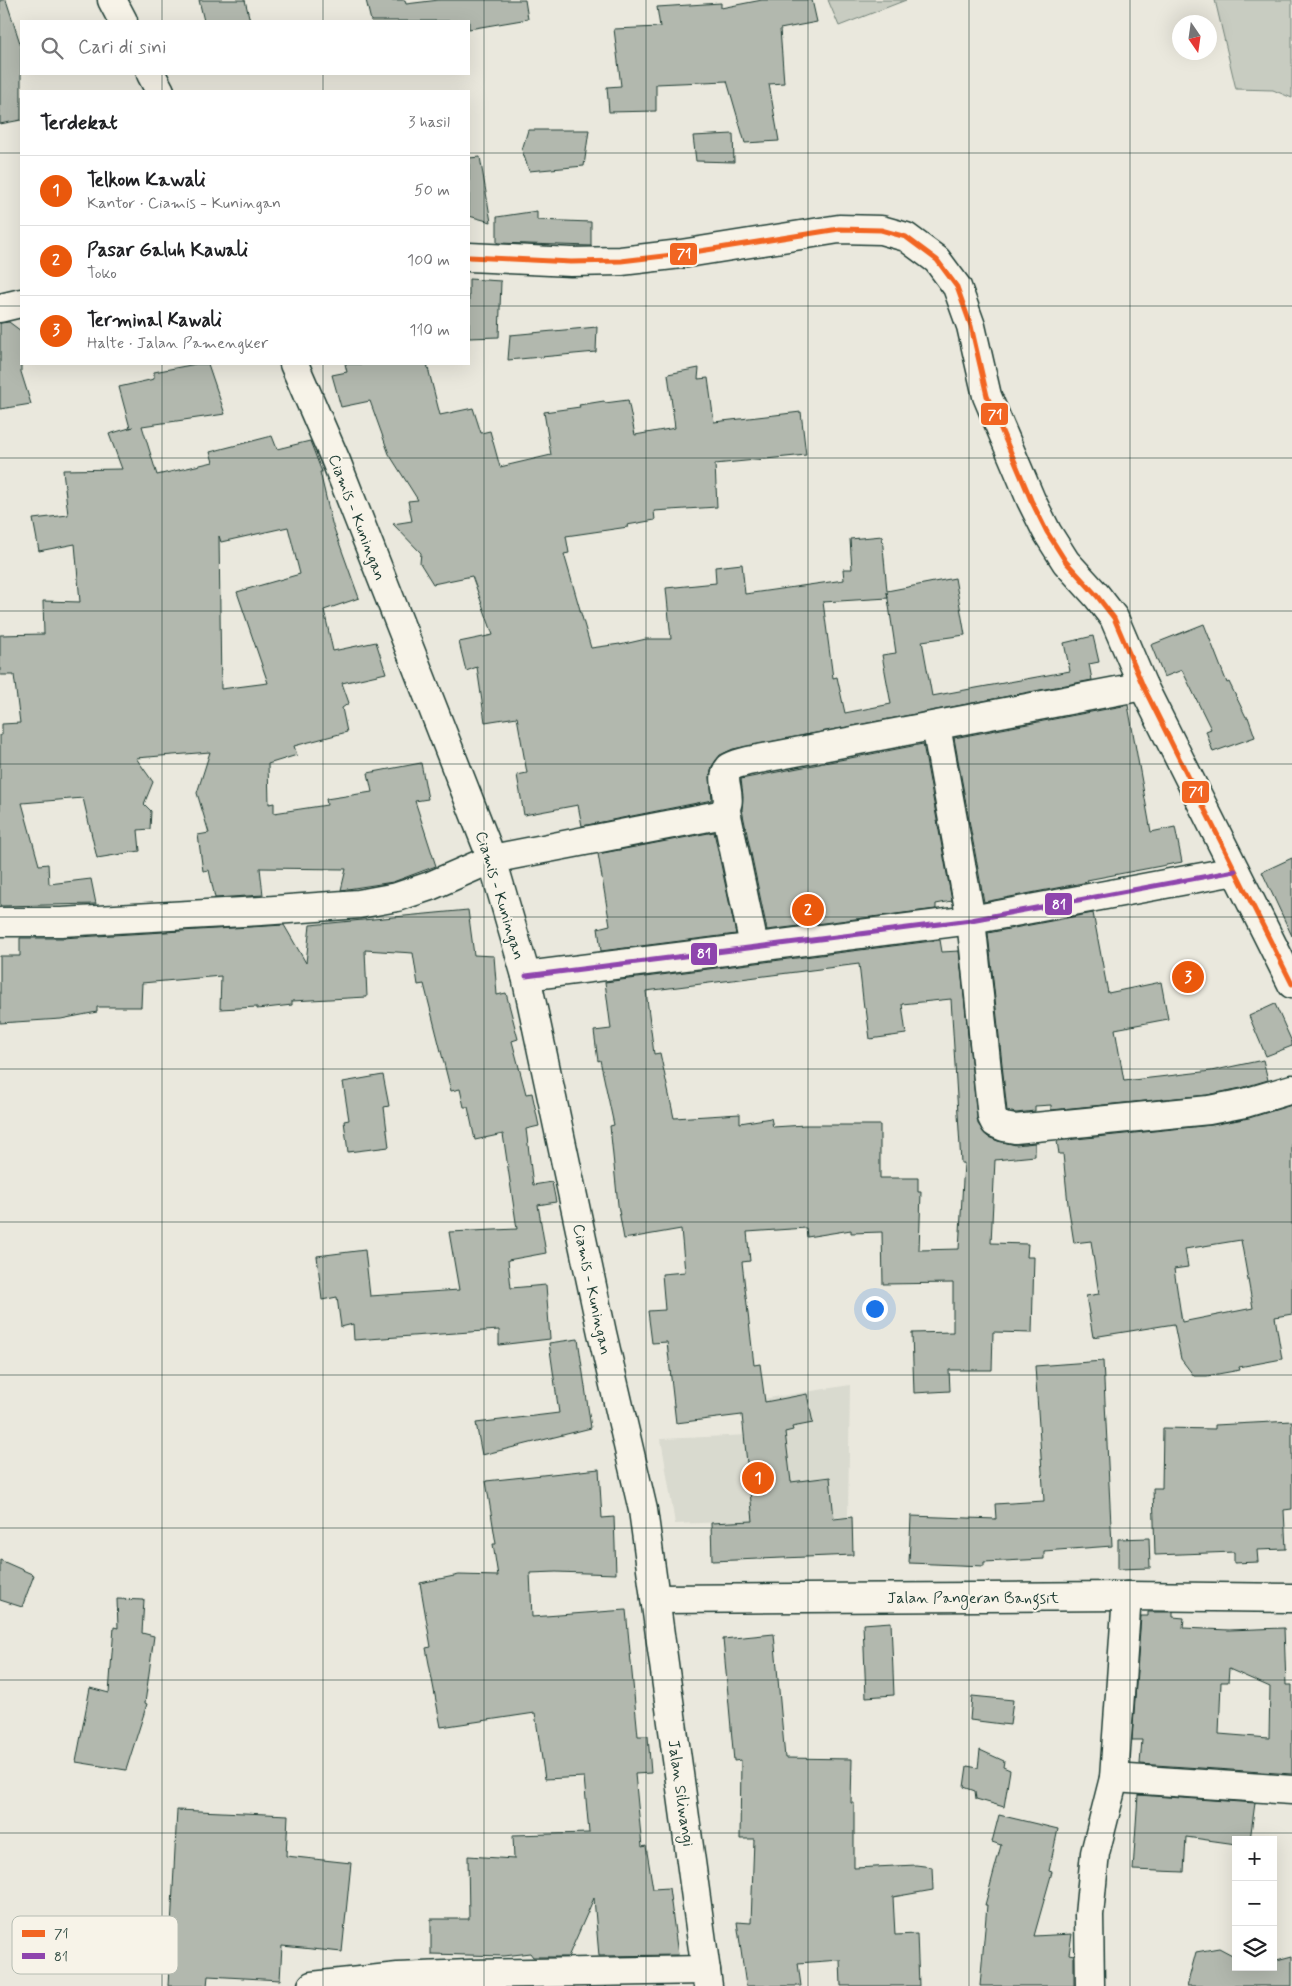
<!DOCTYPE html>
<html lang="id">
<head>
<meta charset="utf-8">
<style>
  :root { --surface:#fff; --page:#f6f6f6; --text:#202124; --muted:#757577; --line:#e0e0e0; --accent:#ea580c }
  body { margin:0; font-family:Mynerve,sans-serif; background:var(--page); color:var(--text) }
  .controls { position:absolute; right:15px; bottom:15px; display:grid; overflow:hidden; border-radius:0px; box-shadow:0 5px 20px #0002 }
  .controls button { width:45px; height:45px; display:grid; place-items:center; padding:0; border:0; border-bottom:1px solid var(--line); background:var(--surface); color:var(--text); font:25px sans-serif }
  .compass { position:absolute; left:1172px; top:15px; width:45px; height:45px; border-radius:50%; background:var(--surface); box-shadow:0 5px 20px #0002; rotate:167deg }
  .you { position:absolute; left:874px; top:1308px; width:18px; height:18px; margin:-12px; border:4px solid #fff; border-radius:50%; background:#1a73e8; box-shadow:0 0 0 8px #1a73e833 }
  .badge { display:grid; place-items:center; width:32px; height:32px; border-radius:50%; background:var(--accent); color:#fff; font-size:16px; font-weight:700 }
  .pin { position:absolute; translate:-50% -50%; border:2px solid #fff; box-shadow:0 1px 5px #0006 }
  .list { margin:0; padding:0; list-style:none }
  h2 { display:flex; justify-content:space-between; align-items:center; height:65px; margin:0; padding:0 20px; font-size:21px }
  h2 small { font-size:16px; font-weight:400; color:var(--muted) }
  .list li { display:grid; grid-template-columns:32px 1fr auto; gap:15px; align-items:center; box-sizing:border-box; height:70px; padding:0 20px; border-top:1px solid var(--line) }
  .list b { display:block; font-size:19px; white-space:nowrap }
  .list p { margin:0; font-size:16px; white-space:nowrap; color:var(--muted) }
  .list em { font-size:16px; font-style:normal; color:var(--muted) }
  .icon { flex:none; width:28px; height:28px; fill:none; stroke:currentColor; stroke-width:2; stroke-linecap:round; stroke-linejoin:round }
  .map { position:relative; flex:none; width:1292px; height:1986px; overflow:hidden }
  .search { position:absolute; background:var(--surface); box-shadow:0 5px 20px #0002; left:20px; top:20px; width:450px; height:55px; display:flex; align-items:center; gap:12px; box-sizing:border-box; padding:0 18px; border-radius:0px; color:var(--muted); font-size:19px }
  .panel { position:absolute; background:var(--surface); box-shadow:0 5px 20px #0002; left:20px; top:90px; width:450px; height:275px; border-radius:0px }
  .map>svg:first-child { display:block }
  .built { fill:#d9dacf }
  .green { fill:#c8ccc1; stroke:#74847a }
  .building { fill:#b2b8ae; stroke:#1f3d34; fill-rule:evenodd }
  .lines { fill:none; stroke-linecap:round; stroke-linejoin:round }
  .minor-casing { stroke:#1f3d34; stroke-width:31 }
  .highway-casing { stroke:#1f3d34; stroke-width:31 }
  .minor { stroke:#f7f3e8; stroke-width:28 }
  .highway { stroke:#f7f3e8; stroke-width:28 }
  .bus-1-casing { stroke:#f7f3e8; stroke-width:9 }
  .bus-2-casing { stroke:#f7f3e8; stroke-width:9 }
  .bus-1 { stroke:#f26522; stroke-width:5 }
  .bus-2 { stroke:#8e44ad; stroke-width:5 }
  .grid { fill:none; stroke:#1f3d34; stroke-width:1; stroke-opacity:0.55 }
  .labels { text-anchor:middle; stroke-width:4; stroke-linejoin:round; paint-order:stroke }
  .street-label { font-size:16px; fill:#1f3d34; stroke:#f7f3e8 }
  .key { fill:#f7f3e8; stroke:#b6bcb2; stroke-width:1 }
  .key-label { font-size:14px; fill:#1f3d34 }
  .line-badge { stroke:#f7f3e8; stroke-width:2 }
  .badge-label { font-size:14px; text-anchor:middle; font-weight:bold; fill:#fff }
</style>
</head>
<body>
<div class="map">
<svg width="1292" height="1986" viewBox="0 0 1292 1986">
  <rect width="100%" height="100%" fill="#eae8dd"/>
  <filter id="ink" filterUnits="userSpaceOnUse"><feTurbulence type="fractalNoise" baseFrequency=".02" numOctaves="2"/><feDisplacementMap in="SourceGraphic" scale="10" xChannelSelector="R" yChannelSelector="G"/><feConvolveMatrix kernelMatrix="1 2 1 2 8 2 1 2 1" color-interpolation-filters="sRGB"/></filter>
  <g filter="url(#ink)">
    <path class="built" d="M850,1385l-2,132 -173,7 -14,-85 88,-4 -5,-33z"/>
    <g class="green">
      <path d="M828,0h78l-67,26z"/>
      <path d="M1215,0h77v98l-19,-8 -37,-1z"/>
    </g>
    <g class="building">
      <path d="M0,0h6l15,46v74l-21,4z"/>
      <path d="M199,0h46l5,21h-46z"/>
      <path d="M366,0h39l1,4 33,-4h86l3,19 -59,10v-8h-98z"/>
      <path d="M762,0h50l5,22 -37,7 4,54 -15,1 10,57 -34,2 -18,-62 -71,3v27l-47,1 -2,-25 14,-1 -7,-57 46,-2 -3,-20 64,-4v5z"/>
      <path d="M528,130h61l-5,36 -55,5 -7,-21z"/>
      <path d="M733,134l1,28 -38,-1 -3,-25z"/>
      <path d="M480,157l11,65 -22,-6v-58z"/>
      <path d="M537,211v9l54,2v24l-94,-3v-26z"/>
      <path d="M469,279l32,2 -2,56 -30,1z"/>
      <path d="M9,322l12,9v41l10,32 -31,5v-86z"/>
      <path d="M597,327l-1,25 -88,8 2,-25z"/>
      <path d="M196,364h12l17,50 -83,12 15,49 56,-13 -3,-10 62,-16 5,13 33,-8 12,31h-2l12,51 27,75 -35,12 9,41 43,-9 10,31 -44,10 7,20 -7,5 5,24 -53,14 3,9 -29,9 1,40 5,-1v10l53,-8 -1,-6 46,-7 -4,-19 53,-10 7,36 -13,2 21,65 -43,16 -52,8 5,-21 -86,-1 3,27 -48,3 -6,-28 -6,1 -5,-36 11,-2 -12,-40 13,-41 -74,6 17,24 -9,22 7,7 -1,18 -12,1 2,21 -43,7 -14,-60 -61,5 17,62 9,-1 1,20 42,-5 5,25 -96,2v-171h2v-11l18,-1 -6,-48h-14v-40l44,-1 -1,-33 37,1 -5,-58 -36,7 -6,-32 35,-4 -5,-45 59,-1 -13,-35 24,-7 -3,1 -11,-41 35,-8v-7zM288,527l12,47 -63,18 31,91 -47,6 -2,-153 2,6z"/>
      <path d="M345,364h82l13,51 33,-7 8,25 9,-2 10,36 51,-12 -7,-43 36,-5 -1,-2 25,-4 1,2 23,-3 7,35 40,-7 -7,-54 31,-6 -1,11 10,-1 6,44 87,-10 5,43 -91,9 2,43 -63,4 1,9 -28,5 1,2 -62,9 3,17 -5,1 27,94 29,-4v1l26,-6h25l-5,-51 50,-5 -1,-16 27,-3 3,30 99,-14 -1,-11h9l-2,-30 32,-3 5,55 68,-13 10,57 -43,6 10,55 138,-25 -6,-28 29,-7 6,26 -10,2 3,16 -359,69 -13,6 -8,11 -2,11 2,23 -130,26 -4,-21 -54,10 -7,-40 10,-2 -10,-56 -32,5 -8,-55 -11,4 -7,-29 34,-7 -21,-59 -39,8 -13,-21 1,-10 -28,-29 19,-3 -4,-20 10,-1 -29,-46 -19,-53 -29,6 -9,-32 15,-3zM887,592l9,61 -14,2 9,49 -46,9 -8,-36 -4,1 -10,-76 65,-4z"/>
      <path d="M1204,624l23,59 2,-1 17,35h2l7,20 -42,15 -7,-21 5,-2 -29,-59 -18,7 -13,-32z"/>
      <path d="M1128,705l23,127 24,-5 7,35 -95,18 1,2 -104,20 -30,-164z"/>
      <path d="M923,744l29,157 -16,3v5l-169,21 -25,-120 1,-14 -2,-17z"/>
      <path d="M714,832l22,102 -135,17 -3,-23 12,-3 -12,-71z"/>
      <path d="M1292,858v78l-30,-64z"/>
      <path d="M468,910l6,45 20,1 3,39 9,-2 12,46 -6,2 14,53 6,-1 7,33 -13,3 7,56 19,-3 4,20 -18,3 8,48 -38,7 3,28 35,-3 4,54 -51,6v-15l-145,10 -1,-16 -12,3 -4,-30 -15,3 -5,-44 48,-6 5,46 89,-6 -10,-58 68,-3 -14,-95 -28,6 -7,-33h-4l-4,-18 -9,2 -27,-107 -6,1 -5,-32 -48,-3 2,47 -75,4v4l-35,4v-2l-37,2 1,-33 -79,7 -1,24h-44v5l-36,7 -61,4v-67h20v-18h42l222,-13 22,38 4,-38z"/>
      <path d="M1093,913l15,80 53,-11 7,37 -53,10 9,52 87,-10 52,-11 5,20 -27,8 -34,7 -156,15v-5l-16,1v5l-19,2 -9,-2 -19,-178z"/>
      <path d="M940,940l2,12 17,-1 19,173 10,13 10,4 18,4 19,-2v13l-40,4 -4,83 37,1 -1,13h7l-2,76 -39,-1 -1,38h-43l1,21 -36,2 -2,-60 41,-1v-49l-70,1 -1,-52 -31,1v-3l-44,7 -1,-9 -59,4 3,29 -8,1 12,103 6,-1 5,38 42,-8 6,29 -21,4 1,3 -8,2 6,50 39,-5 4,42 18,-2 1,38 -141,6 -1,-38 42,-2 -11,-106 -66,8 -9,-81 -15,1 -4,-32 17,-1 -3,-36 23,-2 -4,-43 -57,10 -6,-34 -8,-79 4,-1 -14,-65 -2,1 -4,-30 17,-2 -6,-47zM859,964l5,44h2l4,31 36,-5 -4,-30 49,-5 10,164h3l-5,86 -40,1 2,-58h-3v-14h-38v-53h-75l-32,2 -2,-9 -31,5v-9l-66,4 -14,-65 -6,1 -8,-63z"/>
      <path d="M1275,1004l17,38v4l-26,10 -17,-40z"/>
      <path d="M383,1075l6,31 -5,1 5,40 -41,5 -4,-31 5,-1 -6,-38z"/>
      <path d="M1292,1105v209l-17,3 7,42 -43,8 1,3 -33,6h-13l-13,-17 -7,-35 -81,13 -7,-41 13,-2 -8,-53 -17,2 -6,-39 -5,-50h-4l-2,-13 155,-16 37,-7zM1241,1240l12,68 -71,14 -8,-53 14,-2 -3,-18z"/>
      <path d="M578,1339l13,89 -109,27 -6,-32 83,-10 -10,-70z"/>
      <path d="M1103,1361l9,185 -68,5v8l-60,3v4l-75,-3 2,-47 85,3 -1,-15 49,-3 -9,-135z"/>
      <path d="M1292,1421v88l-8,1 2,39 -29,1 1,12 -24,1v-11l-79,3 -2,-67h9l1,-60 52,1v-4z"/>
      <path d="M599,1469l3,49 12,-1 2,57 -60,-2 -26,1 2,44 94,-7 12,126h10l3,37 -16,1 7,73 4,-1 7,43 16,-1 9,67 -79,1 -5,-58 -26,59h-35l-3,-4 -26,3 -73,-2v-35h38l-1,-63 46,3 -1,-24 76,-2 -5,-56 -39,2 -10,-66 -94,14 -15,-79 5,-1 -11,-64 39,-8 39,1 -5,-32h3l-10,-63z"/>
      <path d="M1149,1538l1,30 -32,1v-30z"/>
      <path d="M0,1560l34,15 -12,32 -22,-7z"/>
      <path d="M117,1599l27,1 -2,33 12,3 -9,67 2,1 -21,66 -50,-8 14,-74 19,5 5,-66 4,1z"/>
      <path d="M1148,1612h25v5l11,1 -1,10 46,2 55,-2 2,57h6v89l-152,-10 2,-24h-10l9,-124h7zM1229,1669l41,18 -1,51 -50,-4 2,-52h7z"/>
      <path d="M891,1622l3,73 -28,2 -3,-73z"/>
      <path d="M774,1634l11,124 67,1 -1,44h3v65l62,-3 16,2 1,23 -40,7 2,38 22,-1 2,52h-78l-1,-26 -42,3 3,23h-55l-9,-64 14,1 3,-84h-14l1,-79 -7,1 -11,-122z"/>
      <path d="M972,1696l41,4 -3,25 -40,-5z"/>
      <path d="M980,1750l24,11 -1,6 7,3 -6,37 -28,-8 -1,-8 -11,-4 3,-21 11,2z"/>
      <path d="M1138,1795l117,8 -5,37h-14v4l-50,-7 -2,35 -51,-2z"/>
      <path d="M177,1810l111,5 -2,41 65,7 -9,89 -60,-6 -2,34 -72,-4 -1,10h-39z"/>
      <path d="M999,1815l59,14 -9,42 3,1 -18,64 38,-2 -3,20 5,1v31h-94l7,-81h-2l16,-60 -9,-3z"/>
      <path d="M1219,1948l17,9v10h37v-6l19,-5v30h-105l9,-34z"/>
    </g>
    <g class="lines">
      <defs>
        <g id="minor">
          <path d="M469,257l102,5 50,-1 60,-7 158,-25 42,1 25,7 31,23 20,27 14,39 16,70 44,104 16,32 19,30 31,34 17,22 29,68 149,298"/>
          <path d="M0,308l21,-5"/>
          <path d="M936,726l35,194 21,197 3,6 9,4 11,2 194,-19 36,-7 47,-14"/>
          <path d="M726,811l28,135"/>
          <path d="M0,922h61l200,-11 98,-7 38,-7 33,-11 62,-27 227,-44c20,-13 -2,-34 10,-47 5,-4 13,-5 19,-7l395,-75"/>
          <path d="M526,976l445,-56 264,-49"/>
          <path d="M655,1599l472,-3 165,2"/>
          <path d="M1114,1778l178,12"/>
          <path d="M312,1986l86,-9 72,-3 236,-4"/>
          <path d="M1090,1986l-1,-71 6,-62 19,-75 13,-182"/>
        </g>
        <g id="highway">
          <path d="M112,0l11,21"/>
          <path d="M151,74l9,17"/>
          <path d="M294,364l42,97 156,398 34,117 76,357 41,177 65,476"/>
        </g>
      </defs>
      <use href="#minor" class="minor-casing"/>
      <use href="#highway" class="highway-casing"/>
      <use href="#minor" class="minor"/>
      <use href="#highway" class="highway"/>
      <defs>
        <path id="bus-1" d="M469,257l102,5 50,-1 60,-7 158,-25 42,1 25,7 31,23 20,27 14,39 16,70 44,104 16,32 19,30 31,34 17,22 29,68 149,298"/>
        <path id="bus-2" d="M526,976l445,-56 264,-49"/>
      </defs>
      <use href="#bus-1" class="bus-1-casing"/>
      <use href="#bus-2" class="bus-2-casing"/>
      <use href="#bus-1" class="bus-1"/>
      <use href="#bus-2" class="bus-2"/>
    </g>
  </g>
  <path class="grid" d="M162,0v21M323,0v21M484,0v1986M646,0v1986M808,0v1986M969,0v1986M1130,0v1986M162,74v17M323,74v17M0,153h21M469,153h823M0,306h21M469,306h823M162,364v1622M323,364v1622M0,458h1292M0,611h1292M0,764h1292M0,917h1292M0,1069h1292M0,1222h1292M0,1375h1292M0,1528h1292M0,1680h1292M0,1833h1292"/>
  <g class="labels">
    <g class="street-label">
      <text transform="translate(358 517) rotate(69)" y="6">Ciamis - Kuningan</text>
      <text transform="translate(501 895) rotate(73)" y="6">Ciamis - Kuningan</text>
      <text transform="translate(593 1289) rotate(78)" y="6">Ciamis - Kuningan</text>
      <text x="973" y="1603">Jalan Pangeran Bangsit</text>
      <text transform="translate(682 1793) rotate(82)" y="6">Jalan Siliwangi</text>
    </g>
  </g>
  <rect x="12" y="1916" width="166" height="58" rx="8" class="key"/>
  <rect x="22" y="1930" width="23" height="7" fill="#f26522"/>
  <rect x="22" y="1953" width="23" height="6" fill="#8e44ad"/>
  <g class="key-label">
    <text x="54" y="1938">71</text>
    <text x="54" y="1961">81</text>
  </g>
  <g class="line-badge">
    <rect x="669" y="242" width="29" height="24" rx="5" fill="#f26522"/>
    <rect x="980" y="402" width="29" height="24" rx="5" fill="#f26522"/>
    <rect x="1181" y="780" width="29" height="24" rx="5" fill="#f26522"/>
    <rect x="1044" y="892" width="29" height="24" rx="5" fill="#8e44ad"/>
    <rect x="690" y="942" width="28" height="24" rx="5" fill="#8e44ad"/>
  </g>
  <g class="badge-label">
    <text x="684" y="258">71</text>
    <text x="995" y="419">71</text>
    <text x="1196" y="796">71</text>
    <text x="1059" y="909">81</text>
    <text x="704" y="958">81</text>
  </g>
</svg>
<div class="controls">
<button>+</button>
<button>−</button>
<button><svg class="icon" aria-label="layers" viewBox="0 0 24 24"><path d="M12 4l9 5-9 5-9-5zM3 14l9 5 9-5"/></svg></button>
</div>
<svg class="compass" viewBox="-18 -18 36 36"><path d="M0-13l5 13h-10z" fill="#e53935"/><path d="M0 13l5-13h-10z" fill="#757577"/></svg>
<div class="you"></div>
<div class="pin badge" style="left:758px;top:1478px">1</div>
<div class="pin badge" style="left:808px;top:910px">2</div>
<div class="pin badge" style="left:1188px;top:977px">3</div>
<div class="search"><svg class="icon" aria-label="search" viewBox="0 0 24 24"><circle cx="10" cy="10" r="6"/><path d="M15 15l6 6"/></svg>Cari di sini</div>
<section class="panel">
<h2>Terdekat<small>3 hasil</small></h2>
<ul class="list">
<li><span class="badge">1</span><div><b>Telkom Kawali</b><p>Kantor · Ciamis - Kuningan</p></div><em>50 m</em></li>
<li><span class="badge">2</span><div><b>Pasar Galuh Kawali</b><p>Toko</p></div><em>100 m</em></li>
<li><span class="badge">3</span><div><b>Terminal Kawali</b><p>Halte · Jalan Pamengker</p></div><em>110 m</em></li>
</ul>
</section>
</div>
</body>
</html>
